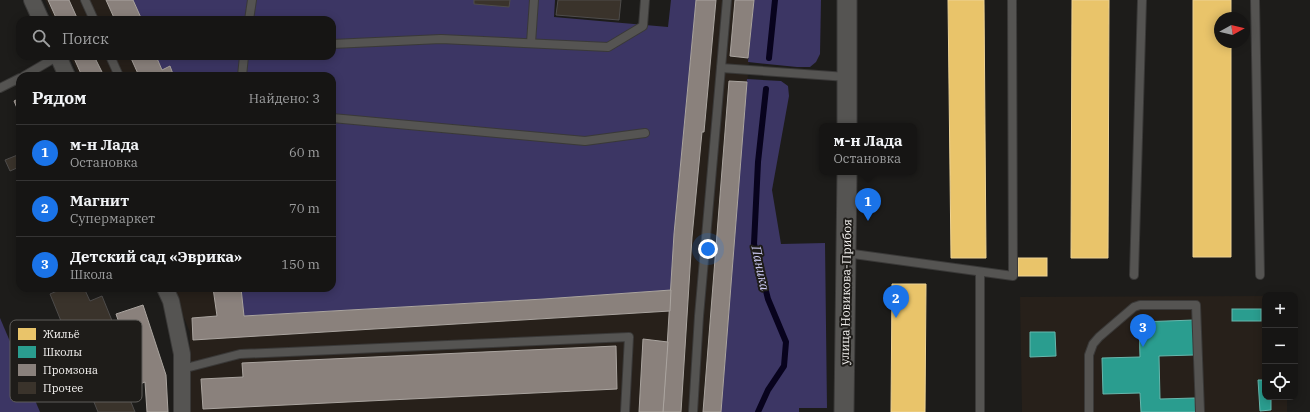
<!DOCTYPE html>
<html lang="ru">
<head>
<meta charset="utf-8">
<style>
  :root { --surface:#161514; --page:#232222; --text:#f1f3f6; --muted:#9e9fa0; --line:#353434; --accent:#1a73e8 }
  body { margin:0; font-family:"IBM Plex Serif",serif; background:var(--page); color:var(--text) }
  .controls { position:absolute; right:12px; bottom:12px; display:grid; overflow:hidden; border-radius:8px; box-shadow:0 2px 10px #0003 }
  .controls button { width:36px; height:36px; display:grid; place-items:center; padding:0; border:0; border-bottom:1px solid var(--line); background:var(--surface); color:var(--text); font:20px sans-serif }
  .compass { position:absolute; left:1214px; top:12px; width:36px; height:36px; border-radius:50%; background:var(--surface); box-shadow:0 2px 10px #0003; rotate:82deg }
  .you { position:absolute; left:708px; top:249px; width:14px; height:14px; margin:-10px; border:3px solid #fff; border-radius:50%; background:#1a73e8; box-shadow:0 0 0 6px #1a73e833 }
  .badge { display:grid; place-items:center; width:26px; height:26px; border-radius:50%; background:var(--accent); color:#fff; font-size:13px; font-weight:700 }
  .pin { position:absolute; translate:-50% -33px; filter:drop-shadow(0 1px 2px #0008) }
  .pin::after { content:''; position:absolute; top:21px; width:14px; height:12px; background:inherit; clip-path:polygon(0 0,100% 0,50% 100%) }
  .popup { position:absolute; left:819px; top:123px; width:98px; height:52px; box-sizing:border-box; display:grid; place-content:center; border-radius:8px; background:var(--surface); filter:drop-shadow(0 1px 3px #0005); font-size:13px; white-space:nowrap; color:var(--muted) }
  .popup b { font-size:15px; color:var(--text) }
  .popup::after { content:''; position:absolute; left:50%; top:100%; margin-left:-8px; border:8px solid transparent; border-top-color:var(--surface) }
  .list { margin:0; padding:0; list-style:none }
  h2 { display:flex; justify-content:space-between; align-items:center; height:52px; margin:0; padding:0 16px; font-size:17px }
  h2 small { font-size:13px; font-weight:400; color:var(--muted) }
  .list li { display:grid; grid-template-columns:26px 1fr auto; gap:12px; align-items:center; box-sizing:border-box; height:56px; padding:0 16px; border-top:1px solid var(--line) }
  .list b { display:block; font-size:15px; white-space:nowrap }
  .list p { margin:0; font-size:13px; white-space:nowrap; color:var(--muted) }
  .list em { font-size:13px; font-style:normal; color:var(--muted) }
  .icon { flex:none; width:22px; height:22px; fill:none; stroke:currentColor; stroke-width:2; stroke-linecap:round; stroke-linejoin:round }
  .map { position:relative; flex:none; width:1310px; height:412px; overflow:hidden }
  .search { position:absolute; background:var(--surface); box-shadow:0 2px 10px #0003; left:16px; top:16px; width:320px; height:44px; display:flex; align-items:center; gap:10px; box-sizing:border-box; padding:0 14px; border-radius:12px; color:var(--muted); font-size:15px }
  .panel { position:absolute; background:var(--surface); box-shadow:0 2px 10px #0003; left:16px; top:72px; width:320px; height:220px; border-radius:12px }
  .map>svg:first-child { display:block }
  .built { fill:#27201a }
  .green { fill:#3c3664 }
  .homes { fill:#e9c46a; stroke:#edd293 }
  .schools { fill:#2a9d8f; stroke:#67b7ad }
  .industry { fill:#8a817c; stroke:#aaa49f }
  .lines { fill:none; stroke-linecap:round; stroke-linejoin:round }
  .stream { stroke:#08031d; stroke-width:6 }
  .building { fill:#3a332b; stroke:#4e4c4b }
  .service-casing { stroke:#3a3938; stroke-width:10 }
  .minor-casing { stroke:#3a3938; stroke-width:18 }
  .tertiary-casing { stroke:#3a3938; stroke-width:21 }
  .service { stroke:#555452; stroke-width:8 }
  .minor { stroke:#555452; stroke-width:16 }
  .tertiary { stroke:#555452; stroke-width:19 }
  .labels { text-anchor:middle; stroke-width:4; stroke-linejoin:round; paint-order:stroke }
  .street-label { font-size:12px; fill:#f6f4f2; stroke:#1e1c19 }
  .water-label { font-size:13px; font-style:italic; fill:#cbc9f2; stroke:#1e1c19 }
  .key { fill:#1e1c19; stroke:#5f5d5a; stroke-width:1 }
  .key-label { font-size:11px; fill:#f6f4f2 }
</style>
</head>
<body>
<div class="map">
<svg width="1310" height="412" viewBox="0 0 1310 412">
  <rect width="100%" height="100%" fill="#1d1c1a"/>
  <g class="built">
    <path d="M45,0h88l9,20h-88z"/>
    <path d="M696,0h58l-33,412h-531v-80l-19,-44 500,2 3,-56z"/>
    <path d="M70,56h86l14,10 3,8 -5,2h-89z"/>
    <path d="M1263,296l2,1v100h22v15h-265l-2,-115z"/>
  </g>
  <g class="green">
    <path d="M133,0h422l-1,17 114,10 3,-27h25l-22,234 -3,56 -127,9 -300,17 -3,-28h91v-212h-164l5,-2 -3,-7 -8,3 -6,-14h176v-36h-190z"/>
    <path d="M754,0h67l-1,54 -4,8 -6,5h-13l-49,-5z"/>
    <path d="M747,79l34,2 7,5 1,10 -17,94 9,54 44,-1 2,165h-28v4h-78z"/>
    <path d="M0,318l40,94h-40z"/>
  </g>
  <g class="homes">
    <path d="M948,0h36l2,258h-35z"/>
    <path d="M1072,0h37l-1,258h-37z"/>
    <path d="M1193,0h38v18h-11v24h11v215h-38z"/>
    <rect x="1018" y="258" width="29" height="18"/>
    <path d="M892,284h34l-1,128h-34z"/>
  </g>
  <g class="schools">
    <rect x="1232" y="309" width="29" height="12"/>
    <path d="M1194,320v35l-35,1 1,43 35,-1 1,14h-55l-1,-19 -37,1 -1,-36 38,-1 -1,-35z"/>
    <path d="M1030,332h25l1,24 -26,1z"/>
    <path d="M1258,380h7v17h6v13l-11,1z"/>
  </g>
  <g class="industry">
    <path d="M48,0h21l9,20h-21z"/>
    <path d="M106,0h27l9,20h-27z"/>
    <path d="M696,0h20l-12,132h-2l-10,105 -11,175h-18l11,-178z"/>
    <path d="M735,0h19l-6,58 -18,-2z"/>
    <path d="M73,56h21l10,20h-22z"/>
    <path d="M130,56h26l6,14 8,-4 3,8 -5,2h-29z"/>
    <path d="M729,81l18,1 -26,330h-18z"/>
    <path d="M20,98v17l-6,-14z"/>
    <path d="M213,288h28l3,28 300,-17 127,-9 -1,21 -477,29 -1,-22 25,-2z"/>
    <path d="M143,305l23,70 2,37h-21l-2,-30 -5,2 -24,-70z"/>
    <path d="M643,339l25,3 -5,70h-24z"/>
    <path d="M616,346l1,43 -414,20 -2,-30 42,-2 -1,-14z"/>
  </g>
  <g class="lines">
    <g class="stream">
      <path d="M769,58l6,-58"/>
      <path d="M758,412l10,-22 16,-24 2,-24 -18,-43 -14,-55 4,-82 8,-73"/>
    </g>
  </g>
  <g class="building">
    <path d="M474,0h36l-1,7 -35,-3z"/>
    <path d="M558,0h63l-2,20 -63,-5z"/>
    <path d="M20,154v21l-3,-7 -7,3 -5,-11z"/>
    <path d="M64,288h20l6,13 12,-5 26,64 -12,5 19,47h-37l-48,-118z"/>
  </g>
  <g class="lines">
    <defs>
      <g id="service">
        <path d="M85,0l9,20"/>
        <path d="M1255,0l5,275"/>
        <path d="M249,20l3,-20"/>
        <path d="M531,43l3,-43"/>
        <path d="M332,44l109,-5 167,8 35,-21 2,-26"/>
        <path d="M110,56l9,20"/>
        <path d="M721,68l126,9"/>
        <path d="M24,76l34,-20"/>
        <path d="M242,76l2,-20"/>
        <path d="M0,88l20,-10"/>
        <path d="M332,118l253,23 60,-8"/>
        <path d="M846,253l167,23 -1,-276"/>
        <path d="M980,272v140"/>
        <path d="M1134,275l8,-275"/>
        <path d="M182,369l58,-15 389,-17 -4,75"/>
        <path d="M693,412l6,-96 28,-316"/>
        <path d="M1089,412v-57l4,-11 6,-7 35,-30 6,-2h56l4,107"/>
      </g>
      <g id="minor">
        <path d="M32,0l9,20"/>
        <path d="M58,56l9,20"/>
        <path d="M165,288l6,13 11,53v58"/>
      </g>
      <g id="tertiary">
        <path d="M847,0v126"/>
        <path d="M844,412l3,-240"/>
      </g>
    </defs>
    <use href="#service" class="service-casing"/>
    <use href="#minor" class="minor-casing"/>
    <use href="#tertiary" class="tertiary-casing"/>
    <use href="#service" class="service"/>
    <use href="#minor" class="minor"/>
    <use href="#tertiary" class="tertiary"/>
  </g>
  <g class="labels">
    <g class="street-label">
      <text transform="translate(846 292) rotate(-89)" y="4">улица Новикова-Прибоя</text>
    </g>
    <g class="water-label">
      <text transform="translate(761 268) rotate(78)" y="5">Паника</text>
    </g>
  </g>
  <rect x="10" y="320" width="132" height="82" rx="6" class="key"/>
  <rect x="18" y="328" width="18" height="12" fill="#e9c46a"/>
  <rect x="18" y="346" width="18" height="12" fill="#2a9d8f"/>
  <rect x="18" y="364" width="18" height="12" fill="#8a817c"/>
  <rect x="18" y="382" width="18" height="12" fill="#3a332b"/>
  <g class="key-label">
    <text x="43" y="338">Жильё</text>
    <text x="43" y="356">Школы</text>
    <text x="43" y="374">Промзона</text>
    <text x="43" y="392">Прочее</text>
  </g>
</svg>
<div class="controls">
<button>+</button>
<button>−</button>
<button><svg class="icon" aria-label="locate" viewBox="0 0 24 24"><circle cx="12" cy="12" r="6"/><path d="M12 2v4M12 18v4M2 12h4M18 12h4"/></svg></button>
</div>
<svg class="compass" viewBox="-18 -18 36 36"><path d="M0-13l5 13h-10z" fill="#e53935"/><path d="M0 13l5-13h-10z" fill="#9e9fa0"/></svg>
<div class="you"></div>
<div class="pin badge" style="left:868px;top:221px">1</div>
<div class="popup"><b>м-н Лада</b>Остановка</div>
<div class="pin badge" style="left:896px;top:318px">2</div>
<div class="pin badge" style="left:1143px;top:347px">3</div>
<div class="search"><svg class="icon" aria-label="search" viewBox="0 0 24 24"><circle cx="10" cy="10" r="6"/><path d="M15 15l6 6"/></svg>Поиск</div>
<section class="panel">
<h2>Рядом<small>Найдено: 3</small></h2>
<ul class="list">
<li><span class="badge">1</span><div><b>м-н Лада</b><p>Остановка</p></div><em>60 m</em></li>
<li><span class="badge">2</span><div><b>Магнит</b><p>Супермаркет</p></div><em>70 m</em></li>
<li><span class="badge">3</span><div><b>Детский сад «Эврика»</b><p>Школа</p></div><em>150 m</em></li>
</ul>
</section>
</div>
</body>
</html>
